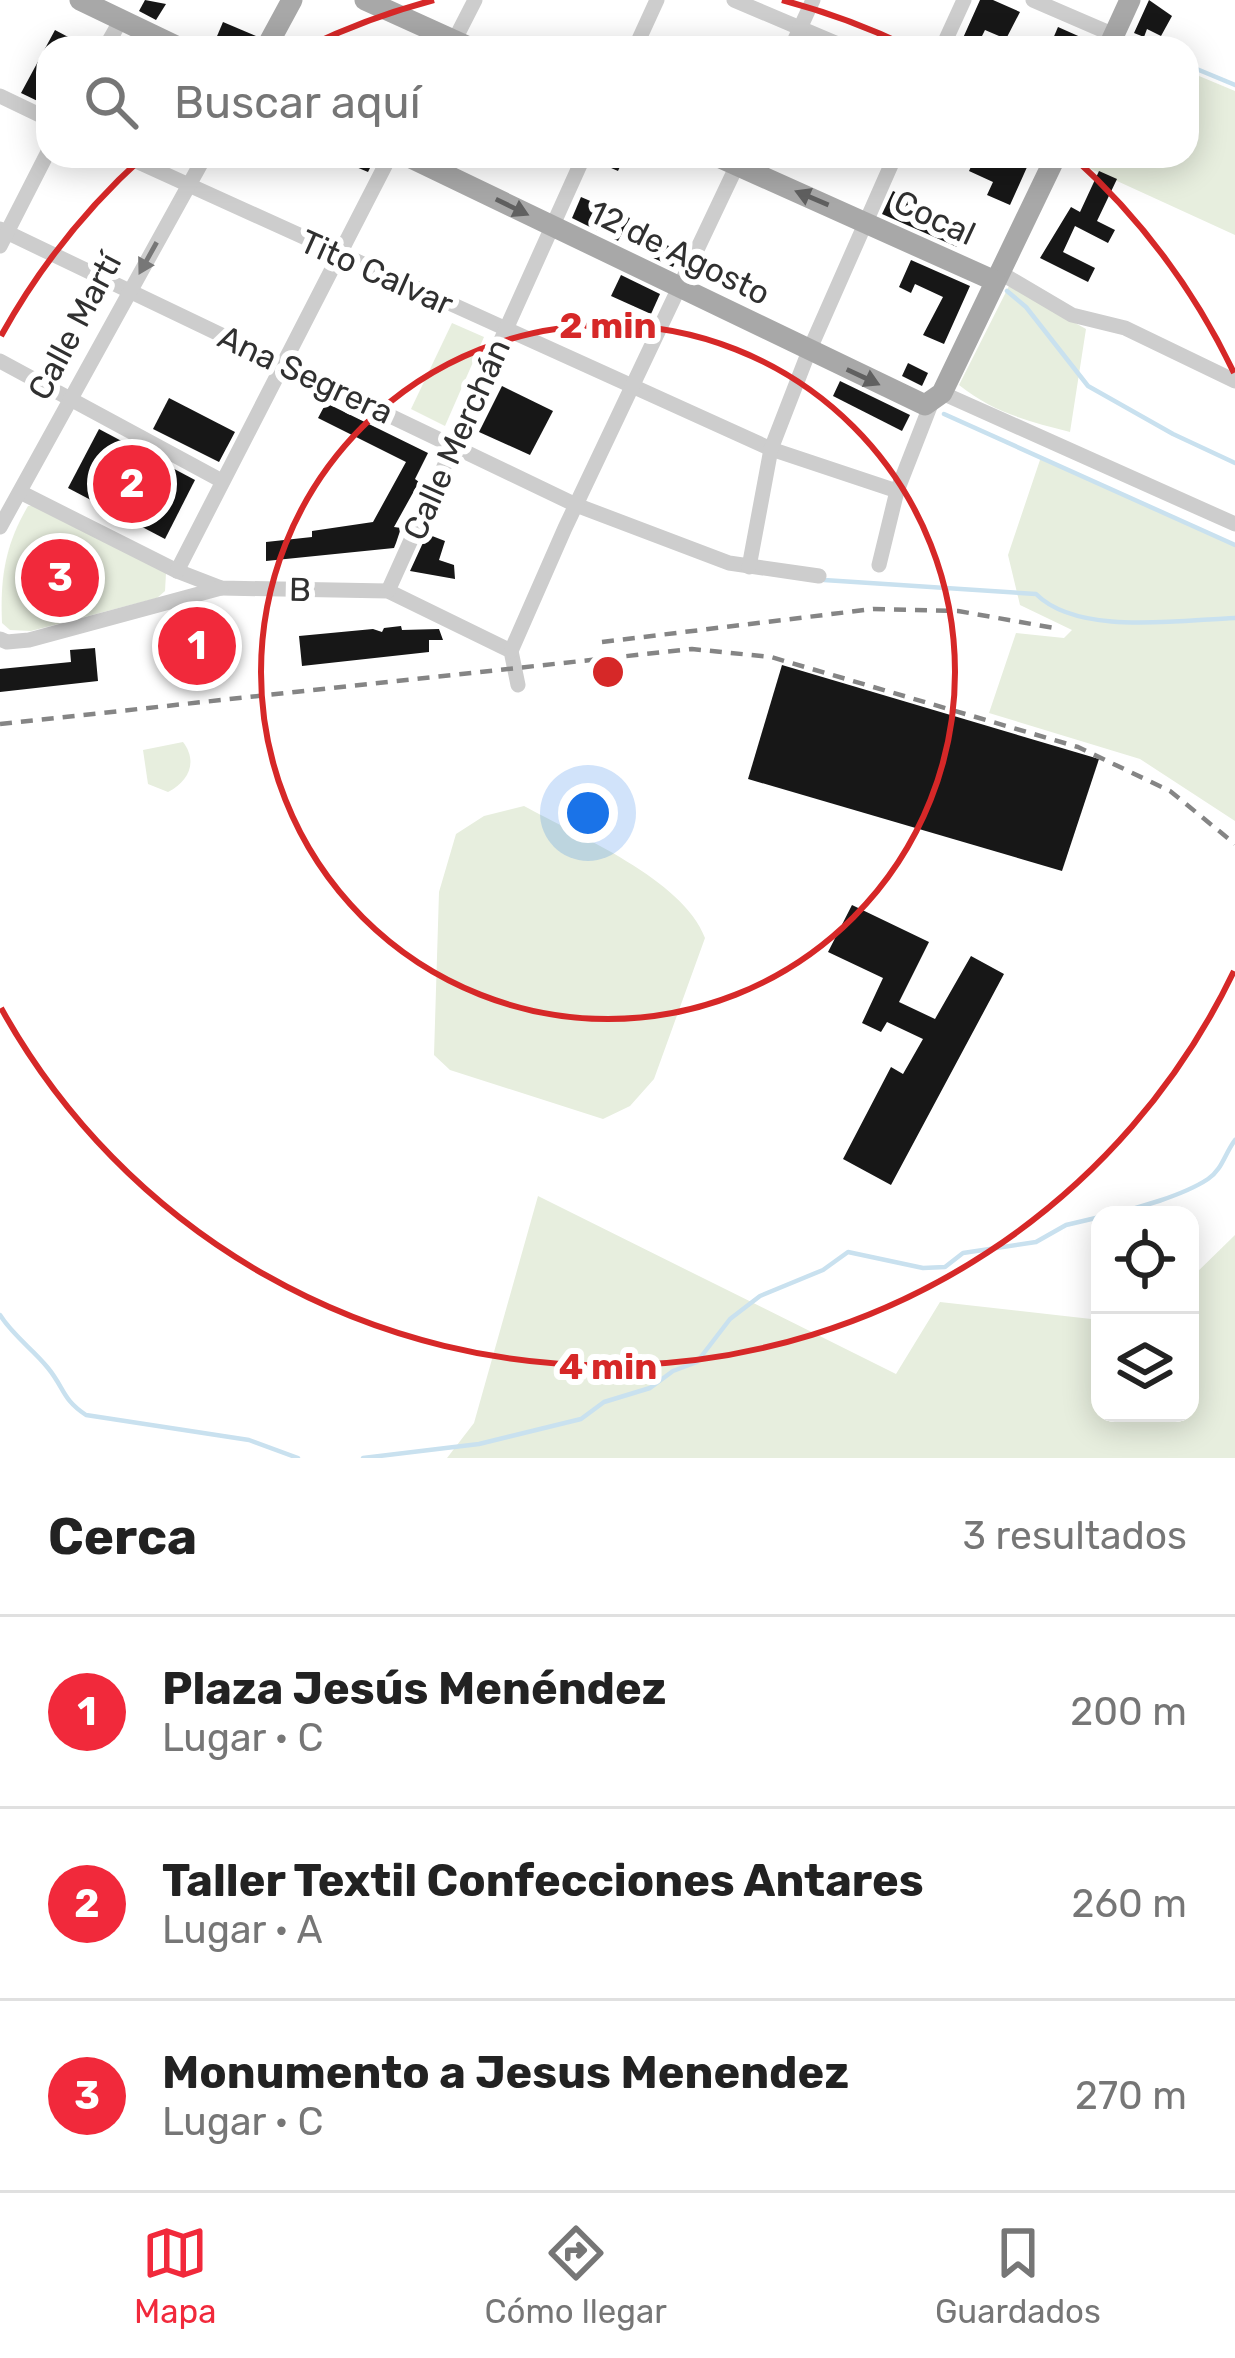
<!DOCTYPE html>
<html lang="es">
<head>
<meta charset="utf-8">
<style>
  :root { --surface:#fff; --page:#f6f6f6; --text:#222; --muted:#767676; --line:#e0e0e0; --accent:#f1293b }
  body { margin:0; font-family:Rubik,sans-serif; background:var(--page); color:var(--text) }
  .controls { position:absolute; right:36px; bottom:36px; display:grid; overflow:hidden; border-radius:24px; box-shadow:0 6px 30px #0003 }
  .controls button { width:108px; height:108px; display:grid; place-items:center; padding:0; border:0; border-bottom:3px solid var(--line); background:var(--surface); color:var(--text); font:60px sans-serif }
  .you { position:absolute; left:588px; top:813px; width:42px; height:42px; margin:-30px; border:9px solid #fff; border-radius:50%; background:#1a73e8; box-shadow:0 0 0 18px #1a73e833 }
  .badge { display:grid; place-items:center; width:78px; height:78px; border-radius:50%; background:var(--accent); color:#fff; font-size:39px; font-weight:700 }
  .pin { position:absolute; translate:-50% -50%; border:6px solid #fff; box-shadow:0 3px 12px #0006 }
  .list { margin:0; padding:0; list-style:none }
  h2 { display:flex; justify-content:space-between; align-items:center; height:156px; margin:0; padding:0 48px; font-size:51px }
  h2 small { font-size:39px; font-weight:400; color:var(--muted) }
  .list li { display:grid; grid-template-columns:78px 1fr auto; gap:36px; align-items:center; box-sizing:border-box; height:192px; padding:0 48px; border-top:3px solid var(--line) }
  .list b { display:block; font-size:45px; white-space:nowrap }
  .list p { margin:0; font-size:39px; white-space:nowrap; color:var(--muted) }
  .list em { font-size:39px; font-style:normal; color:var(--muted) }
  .icon { flex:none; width:66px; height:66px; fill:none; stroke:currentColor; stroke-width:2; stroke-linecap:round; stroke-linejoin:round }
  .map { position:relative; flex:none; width:1235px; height:1458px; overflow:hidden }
  .search { position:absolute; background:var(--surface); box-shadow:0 6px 30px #0003; left:36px; right:36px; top:36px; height:132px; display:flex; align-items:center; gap:30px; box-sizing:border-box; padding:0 42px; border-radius:36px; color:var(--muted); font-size:45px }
  .sheet { height:732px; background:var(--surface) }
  nav { display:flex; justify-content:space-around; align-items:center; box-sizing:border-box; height:168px; border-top:3px solid var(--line); background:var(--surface); font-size:33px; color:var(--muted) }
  nav a { display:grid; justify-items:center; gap:6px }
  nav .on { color:var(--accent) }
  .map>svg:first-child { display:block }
  .green { fill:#e7eede }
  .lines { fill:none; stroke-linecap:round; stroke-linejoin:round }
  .stream { stroke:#c9e1ef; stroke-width:4.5 }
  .building { fill:#171717 }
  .minor { stroke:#cdcdcd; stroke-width:15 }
  .major { stroke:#a8a8a8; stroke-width:21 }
  .rail { stroke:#858585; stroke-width:4.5; stroke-dasharray:12 9; stroke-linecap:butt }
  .oneway { fill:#606060 }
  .oneway2 { fill:#777 }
  .ring { fill:none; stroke:#d62828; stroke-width:6 }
  .labels { text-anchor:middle; stroke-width:12; stroke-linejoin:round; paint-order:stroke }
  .street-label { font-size:33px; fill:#303030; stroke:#fff }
  .centre { fill:#d62828; stroke:#fff; stroke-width:6 }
  .ring-label { font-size:36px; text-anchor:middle; font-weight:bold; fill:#d62828; stroke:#fff; stroke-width:12; stroke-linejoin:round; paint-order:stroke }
</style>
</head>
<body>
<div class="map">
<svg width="1235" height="1458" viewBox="0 0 1235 1458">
  <rect width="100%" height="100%" fill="#fff"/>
  <g class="green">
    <path d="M1187,71l48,20v144l-166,-76 118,-3z"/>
    <path d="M1009,286l77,43 -16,103c-42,-11 -76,-19 -111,-47z"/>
    <path d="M452,323l32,14 -39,89 -34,-17z"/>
    <path d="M1041,457l194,88v276l-95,-62 -151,-46 27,-80 48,5 8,-8 -52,-25 -12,-50z"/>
    <path d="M35,505l131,68 -1,18 -8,7 -126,33 -21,-1 -8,-7c-2,-45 3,-78 26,-117z"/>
    <path d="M183,742c15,20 6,39 -15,50l-20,-8 -5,-34z"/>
    <path d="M524,806c54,30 159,73 181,132l-51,141 -24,27 -27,13 -153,-49 -16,-15 5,-163 17,-58 28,-18z"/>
    <path d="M538,1196l358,178 44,-72 160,18v93h90v-134l45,-44v223h-788l27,-35z"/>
  </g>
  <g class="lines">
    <g class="stream">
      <path d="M1130,42l16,6"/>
      <path d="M1187,65l48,20"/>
      <path d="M1007,291l19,16 62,79 85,48 62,29"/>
      <path d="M944,414l291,131"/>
      <path d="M824,580l212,14c42,42 143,26 199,24"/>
      <path d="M1108,1215c28,-6 76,-20 100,-36 14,-9 17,-26 27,-39"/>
      <path d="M0,1315c13,21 33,34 48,53 17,21 14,31 38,47l163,25 49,18"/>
      <path d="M363,1458l116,-14 102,-25 23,-17 46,-14 23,-17 24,-9 33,-43 30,-23 63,-26 25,-18 75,16 22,-1 18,-14 73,-11 30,-17 34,-8"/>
    </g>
  </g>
  <g class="building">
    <path d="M145,0l21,4 -10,16 -17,-9z"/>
    <path d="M980,0h13l27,12 -14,27 -21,-9 -7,14 -15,-6z"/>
    <path d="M1149,0l23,16 -11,20 -14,-7 -3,8 -10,-4z"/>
    <path d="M223,22l33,14 -5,12h-39z"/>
    <path d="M1058,27l36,16 -1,5h-44z"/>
    <path d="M55,30l34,18h-41v58l-27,-13z"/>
    <path d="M330,156h46l-8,16z"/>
    <path d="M596,156h29l-7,15 -23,-10z"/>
    <path d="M976,156h56l-22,49 -23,-10 6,-13 -24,-11z"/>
    <path d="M1099,171l18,8 -20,42 18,9 -7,13 -33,-17 -12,26 32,16 -7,14 -48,-24 31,-51 9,5z"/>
    <path d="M893,191l74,33 -10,23 -75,-33z"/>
    <path d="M581,197l49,21 -12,23 -46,-23z"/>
    <path d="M658,241l22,10 -7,16 -24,-11z"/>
    <path d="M911,260l59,26 -26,58 -21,-9 20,-38 -28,-13 -4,9 -12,-6z"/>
    <path d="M621,275l39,19 -9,20 -40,-18z"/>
    <path d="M908,363l20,10 -6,13 -20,-10z"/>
    <path d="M840,381l70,34 -8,16 -69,-35z"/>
    <path d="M502,386l51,25 -23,44 -51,-23z"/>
    <path d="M169,398l66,34 -16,30 -66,-33z"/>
    <path d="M326,403l102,50 -13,26 4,3 -25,45 7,1 -5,15 -2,5 -128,13v-19l46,-5v-6l61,-9 33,-60 -88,-44z"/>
    <path d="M99,429l96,51 -30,59 -97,-51z"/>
    <path d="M427,534l18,7 -6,19 15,5 1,14 -45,-8z"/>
    <path d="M401,626l1,4 37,-1 4,11h-14v12l-127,14 -3,-30 74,-7 9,3 2,-4z"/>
    <path d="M95,648l3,33 -98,11v-23l71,-7 -1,-12z"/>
    <path d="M782,665l317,94 -37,112 -314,-92z"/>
    <path d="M852,905l77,37 -30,60 36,17 36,-63 33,18 -113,211 -48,-26 48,-92 12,7 20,-35 -36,-17 -6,10 -19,-9 21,-45 -55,-26z"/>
  </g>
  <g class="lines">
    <g class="minor">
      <path d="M734,0l113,48"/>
      <path d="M1033,0l81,35"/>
      <path d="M452,45l23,-45"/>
      <path d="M105,48l16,-28"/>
      <path d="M635,48l22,-48"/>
      <path d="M791,48l22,-48"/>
      <path d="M942,48l22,-48"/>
      <path d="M0,96l48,23"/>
      <path d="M125,156l646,293 126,42"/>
      <path d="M0,229l576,276 153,58 90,13"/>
      <path d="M0,246l48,-94"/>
      <path d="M999,272l73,43 53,13 110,53"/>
      <path d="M0,361l222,120"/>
      <path d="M942,393l293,131"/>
      <path d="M22,493l155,78 44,17 167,3 123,60 7,34"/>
      <path d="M0,527l205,-371"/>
      <path d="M879,565l18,-74 34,-87"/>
      <path d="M749,567l22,-118 38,-98 86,-195"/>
      <path d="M177,571l213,-415"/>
      <path d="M388,591l196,-435"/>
      <path d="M0,639l7,3 22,-2 192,-52"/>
      <path d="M511,651l54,-123 175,-369"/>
    </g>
    <g class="major">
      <path d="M80,0l100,48"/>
      <path d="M365,0l106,48"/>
      <path d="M266,48l26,-48"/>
      <path d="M1108,48l22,-48"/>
      <path d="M407,156l518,249 17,-12 114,-237"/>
      <path d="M716,156l279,125"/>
    </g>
    <g class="rail">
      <path d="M602,642l271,-33 85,2 102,18"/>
      <path d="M0,724l692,-75 79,8 307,90 92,44 65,53"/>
    </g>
  </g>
  <defs><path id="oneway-solid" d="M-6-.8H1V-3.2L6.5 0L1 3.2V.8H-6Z" transform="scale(3)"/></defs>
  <g class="oneway">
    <use href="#oneway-solid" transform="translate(812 198) rotate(-157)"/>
    <use href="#oneway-solid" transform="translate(512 207) rotate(26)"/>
    <use href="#oneway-solid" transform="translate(863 377) rotate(25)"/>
  </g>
  <use class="oneway2" href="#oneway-solid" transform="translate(148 258) rotate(119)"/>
  <g class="ring">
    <circle cx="608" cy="672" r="347"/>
    <path d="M1234 971A694 694 0 0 1 1 1008M1 336A694 694 0 0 1 144 156M309 46A694 694 0 0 1 434 0M782 0A694 694 0 0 1 907 46M1072 156A694 694 0 0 1 1234 373"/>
  </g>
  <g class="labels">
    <g class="street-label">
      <text transform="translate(935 217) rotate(25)" y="12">Cocal</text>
      <text transform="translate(680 252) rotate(26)" y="12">12 de Agosto</text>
      <text transform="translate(377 272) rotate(24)" y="12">Tito Calvar</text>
      <text transform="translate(74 326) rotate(-62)" y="12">Calle Martí</text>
      <text transform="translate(306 374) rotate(25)" y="12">Ana Segrera</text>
      <text transform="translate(456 439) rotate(-66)" y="12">Calle Merchán</text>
      <text transform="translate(300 589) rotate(1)" y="12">B</text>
    </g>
  </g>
  <circle cx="608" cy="672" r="18" class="centre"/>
  <g class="ring-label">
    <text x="608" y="338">2 min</text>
    <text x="608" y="1379">4 min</text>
  </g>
</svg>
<div class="controls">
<button><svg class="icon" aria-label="locate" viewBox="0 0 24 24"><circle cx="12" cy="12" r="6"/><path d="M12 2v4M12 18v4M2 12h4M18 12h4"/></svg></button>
<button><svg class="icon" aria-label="layers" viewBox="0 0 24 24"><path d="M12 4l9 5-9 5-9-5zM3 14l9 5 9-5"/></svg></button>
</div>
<div class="you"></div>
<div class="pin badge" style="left:197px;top:646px">1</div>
<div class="pin badge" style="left:132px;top:484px">2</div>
<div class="pin badge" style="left:60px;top:578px">3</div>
<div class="search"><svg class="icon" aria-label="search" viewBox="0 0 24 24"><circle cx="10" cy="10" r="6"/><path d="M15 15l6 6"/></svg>Buscar aquí</div>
</div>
<section class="sheet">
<h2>Cerca<small>3 resultados</small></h2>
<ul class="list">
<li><span class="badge">1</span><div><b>Plaza Jesús Menéndez</b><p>Lugar · C</p></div><em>200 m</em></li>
<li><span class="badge">2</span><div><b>Taller Textil Confecciones Antares</b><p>Lugar · A</p></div><em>260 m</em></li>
<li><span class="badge">3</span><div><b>Monumento a Jesus Menendez</b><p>Lugar · C</p></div><em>270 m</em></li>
</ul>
</section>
<nav>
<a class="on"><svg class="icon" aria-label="map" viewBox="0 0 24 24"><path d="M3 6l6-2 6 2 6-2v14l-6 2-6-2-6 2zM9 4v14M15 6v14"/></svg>Mapa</a>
<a><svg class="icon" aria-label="directions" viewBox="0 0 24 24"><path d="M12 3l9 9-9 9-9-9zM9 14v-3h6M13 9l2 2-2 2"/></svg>Cómo llegar</a>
<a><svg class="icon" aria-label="saved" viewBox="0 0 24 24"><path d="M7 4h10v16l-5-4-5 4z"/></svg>Guardados</a>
</nav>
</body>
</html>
